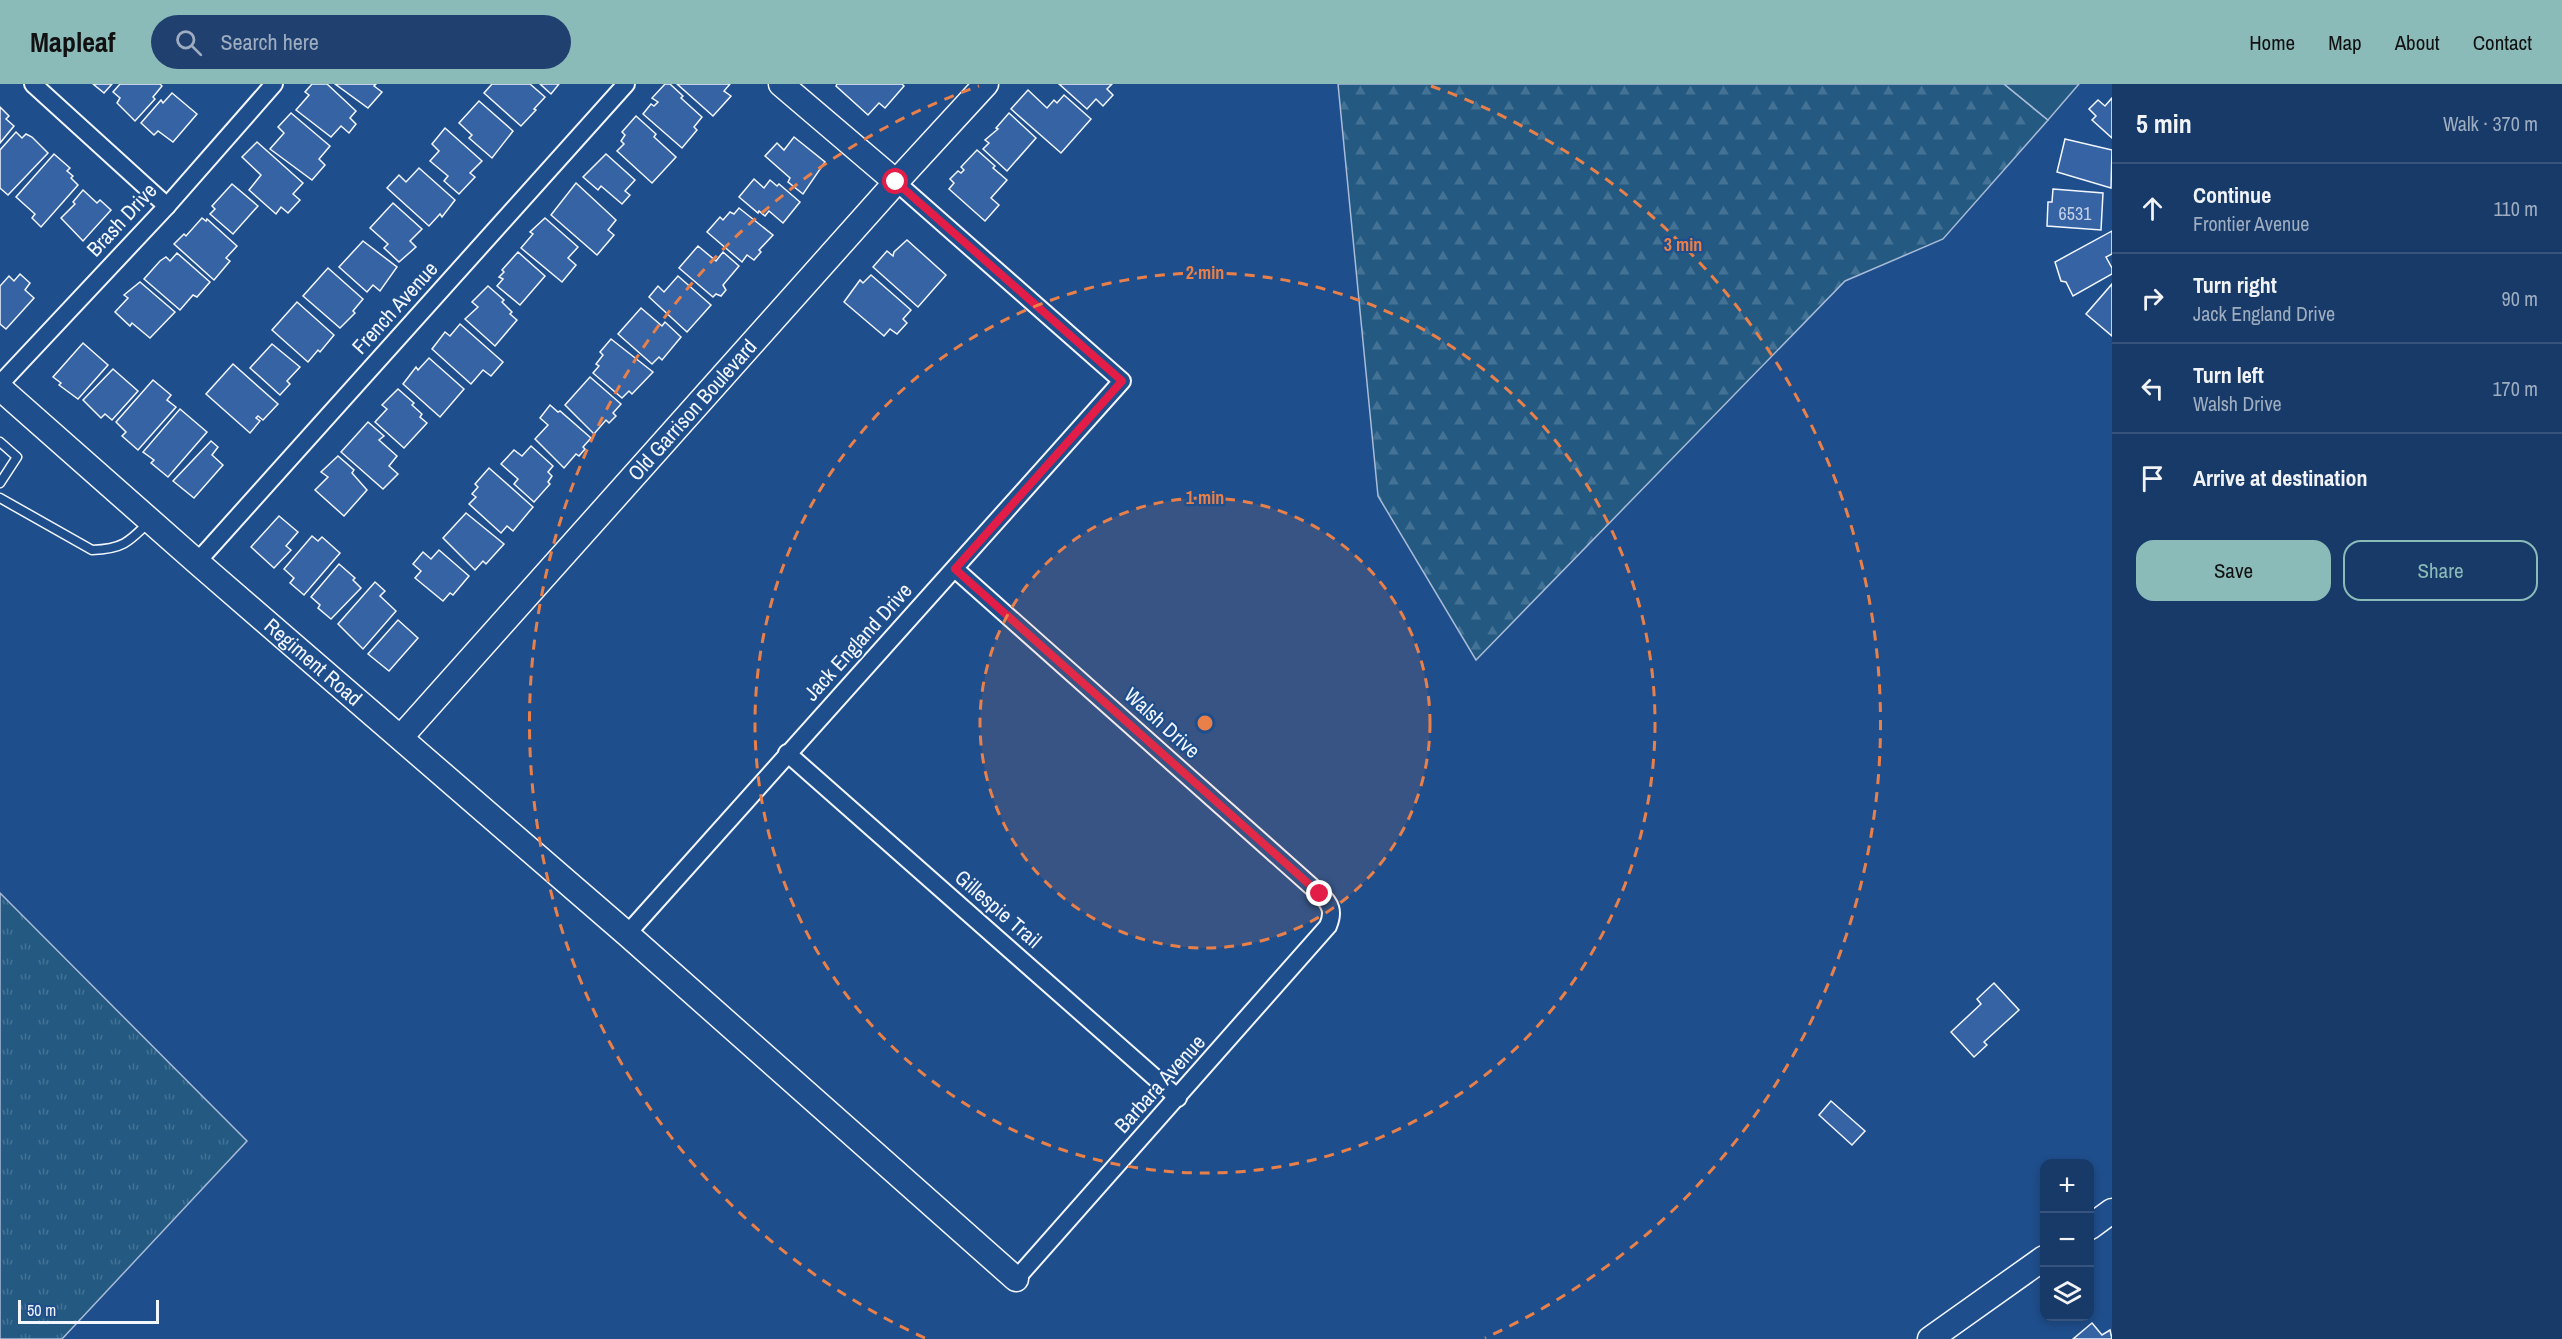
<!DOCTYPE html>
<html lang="en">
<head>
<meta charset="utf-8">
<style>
  :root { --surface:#173a69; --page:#20416f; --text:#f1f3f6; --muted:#9eadc0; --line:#36547d; --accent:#8bbbb9 }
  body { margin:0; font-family:"Archivo Narrow",sans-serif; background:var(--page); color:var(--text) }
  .controls { position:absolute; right:18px; bottom:18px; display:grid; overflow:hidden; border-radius:12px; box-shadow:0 3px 9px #0003 }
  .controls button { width:54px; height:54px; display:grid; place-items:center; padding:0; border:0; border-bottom:2px solid var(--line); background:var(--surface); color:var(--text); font:30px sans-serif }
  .scale { position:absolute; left:18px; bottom:15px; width:141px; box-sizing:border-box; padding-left:6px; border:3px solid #f2f6ff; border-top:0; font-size:16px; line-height:21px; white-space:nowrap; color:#f2f6ff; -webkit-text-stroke:4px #1f4e8c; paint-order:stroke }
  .stop { position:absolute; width:18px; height:18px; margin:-14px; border:4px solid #e11d48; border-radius:50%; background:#fff }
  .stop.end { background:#e11d48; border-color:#fff; box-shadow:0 2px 6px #0008 }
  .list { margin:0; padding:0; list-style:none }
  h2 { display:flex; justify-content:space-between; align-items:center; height:78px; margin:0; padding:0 24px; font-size:26px }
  h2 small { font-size:20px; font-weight:400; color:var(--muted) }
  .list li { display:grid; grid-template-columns:39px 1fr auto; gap:18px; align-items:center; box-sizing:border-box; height:90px; padding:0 24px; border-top:2px solid var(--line) }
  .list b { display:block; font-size:22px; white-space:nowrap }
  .list p { margin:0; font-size:20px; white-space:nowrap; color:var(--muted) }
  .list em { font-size:20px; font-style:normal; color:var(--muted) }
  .actions { display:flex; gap:12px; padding:18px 24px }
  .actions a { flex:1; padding:14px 0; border:2px solid var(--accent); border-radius:18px; text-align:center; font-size:21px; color:var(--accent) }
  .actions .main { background:var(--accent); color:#111 }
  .icon { flex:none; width:33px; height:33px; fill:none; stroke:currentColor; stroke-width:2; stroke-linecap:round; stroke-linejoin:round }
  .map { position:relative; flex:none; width:2112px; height:1255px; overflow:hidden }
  header { display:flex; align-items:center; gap:36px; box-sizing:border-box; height:84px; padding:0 30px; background:var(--accent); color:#111 }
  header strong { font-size:28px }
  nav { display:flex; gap:33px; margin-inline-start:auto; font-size:21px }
  .search { width:420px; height:54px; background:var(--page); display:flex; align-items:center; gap:15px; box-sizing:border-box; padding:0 21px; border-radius:33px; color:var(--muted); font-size:22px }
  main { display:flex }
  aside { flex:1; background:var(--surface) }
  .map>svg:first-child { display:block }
  .grass { fill:url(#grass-tufts); stroke:#a8bbd7; stroke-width:1.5 }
  .forest { fill:url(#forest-firs); stroke:#a8bbd7; stroke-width:1.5 }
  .park { fill:#245a82; stroke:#a8bbd7; stroke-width:1.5 }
  .building { fill:#3563a3; stroke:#f2f6ff; stroke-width:1.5 }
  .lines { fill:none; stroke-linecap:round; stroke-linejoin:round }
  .lane-casing { stroke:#f2f6ff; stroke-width:11 }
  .street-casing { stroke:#f2f6ff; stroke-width:20 }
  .secondary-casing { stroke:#f2f6ff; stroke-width:27 }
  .lane { stroke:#1f4e8c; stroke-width:8 }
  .street { stroke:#1f4e8c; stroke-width:16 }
  .secondary { stroke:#1f4e8c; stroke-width:24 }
  .route { stroke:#e11d48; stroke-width:8 }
  .ring { fill:none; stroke:#ea8049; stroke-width:3; stroke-dasharray:10 8 }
  .labels { text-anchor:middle; stroke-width:4.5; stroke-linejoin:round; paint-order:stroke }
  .number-label { font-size:18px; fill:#c3d1e8 }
  .street-label { font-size:21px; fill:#f2f6ff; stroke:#1f4e8c }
  .centre { fill:#ea8049; stroke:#1f4e8c; stroke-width:3 }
  .ring-label { font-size:18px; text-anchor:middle; font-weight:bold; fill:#ea8049; stroke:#1f4e8c; stroke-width:4.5; stroke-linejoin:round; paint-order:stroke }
</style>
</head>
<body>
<header>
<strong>Mapleaf</strong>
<div class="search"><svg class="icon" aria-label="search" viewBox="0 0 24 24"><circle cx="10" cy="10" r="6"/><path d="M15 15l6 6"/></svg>Search here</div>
<nav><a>Home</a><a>Map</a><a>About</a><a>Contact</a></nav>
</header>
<main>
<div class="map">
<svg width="2112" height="1255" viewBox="0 0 2112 1255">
  <defs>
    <pattern id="grass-tufts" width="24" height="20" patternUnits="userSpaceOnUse" patternTransform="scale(1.5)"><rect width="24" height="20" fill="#245a82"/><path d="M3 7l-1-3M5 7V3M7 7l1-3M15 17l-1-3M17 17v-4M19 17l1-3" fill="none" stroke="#447295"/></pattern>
    <pattern id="forest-firs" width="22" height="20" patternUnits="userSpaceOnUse" patternTransform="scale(1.5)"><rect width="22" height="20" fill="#245a82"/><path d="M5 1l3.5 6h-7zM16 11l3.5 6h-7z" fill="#447295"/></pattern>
  </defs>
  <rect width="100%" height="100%" fill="#1f4e8c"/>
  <path class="grass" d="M0,809l247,248 -185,198h-62z"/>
  <path class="forest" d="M1338,0h666l44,36 -105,119 -98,42 -369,379 -98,-164z"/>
  <path class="park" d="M2004,0h75l-31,36z"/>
  <g class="building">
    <path d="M93,0h19l-8,9z"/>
    <path d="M120,0h40l2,2 -9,11 2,2 -20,22 -18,-18 3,-5 -7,-6z"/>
    <path d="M312,0h15l29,27 -6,7 6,6 -7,9 -8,-7 -10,11 -35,-27 13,-15 -4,-3z"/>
    <path d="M335,0h41l-2,2 8,6 -14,16z"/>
    <path d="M492,0h38l15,13 -11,12 2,1 -15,16 -37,-33z"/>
    <path d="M540,0h19l-8,10z"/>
    <path d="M665,0h5l13,12 -2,2 21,19 -8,10 3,3 -15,18 -39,-34 8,-10 3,2 4,-4 -6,-4z"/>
    <path d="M677,0h53l-6,7 7,5 -18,20z"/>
    <path d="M837,0h65l2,2 -19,22 -6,-5 -11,12 -32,-29z"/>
    <path d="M1059,0h53l-5,5 6,6 -10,11 -7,-7 -9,10z"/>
    <path d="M1028,6l19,18 7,-8 3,3 7,-8 27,24 -30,34 -50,-44z"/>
    <path d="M172,9l25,21 -24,28 -15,-11 -4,4 -13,-12 20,-23 2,3z"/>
    <path d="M2112,14v40l-20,-18 4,-4 -7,-7 9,-9 7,6z"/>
    <path d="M479,17l34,30 -21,27 -23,-20 3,-3 -13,-12z"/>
    <path d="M0,23l9,9 -3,3 8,7 -14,17z"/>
    <path d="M291,29l39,33 -11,13 6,6 -13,15 -42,-31 14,-16 -6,-6z"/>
    <path d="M1009,29l27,25 -29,33 -24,-22 6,-6 -4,-3 13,-11 -2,-1z"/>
    <path d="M636,32l20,18 -2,3 22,20 -24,26 -35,-32 7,-7 -3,-3 4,-6 -3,-3z"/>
    <path d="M445,44l37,33 -12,12 5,4 -16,17 -15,-13 4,-5 -18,-15 9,-10 -7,-7z"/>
    <path d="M16,48l6,6 4,-4 6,3 16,16 -40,42 -8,-7v-38z"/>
    <path d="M794,53l31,25 -22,32 -15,-12 2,-4 -25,-22 12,-13 7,7z"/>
    <path d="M2065,55l47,11 -1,38 -54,-16z"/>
    <path d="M257,58l46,41 -10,11 7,6 -12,13 -7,-6 -5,7 -27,-24 12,-15 -19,-18z"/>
    <path d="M977,66l18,16 -2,2 14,12 -16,18 8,7 -14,16 -36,-32 5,-6 -4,-4 8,-8 3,2 3,-3 -3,-3z"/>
    <path d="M54,70l16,14 -3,3 6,5 -2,2 7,7 -37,42 -9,-9 3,-4 -19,-17z"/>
    <path d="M606,70l29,26 -10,11 5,4 -8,9 -21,-18 -3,4 -15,-13z"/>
    <path d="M419,84l36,32 -13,17 -2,-3 -11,12 -42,-38 12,-13 7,7z"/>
    <path d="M754,95l10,9 6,-8 7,6 2,-2 21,18 -17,21 -14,-12 -4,5 -6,-5 -1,2 -19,-16z"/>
    <path d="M576,99l40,37 -8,10 6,5 -17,20 -46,-40z"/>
    <path d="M232,100l26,22 -25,28 -23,-20 5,-5 -3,-3z"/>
    <path d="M2053,105l50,4 -2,37 -54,-4 1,-24h4z"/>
    <path d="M83,106l14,13 3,-3 11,10 -28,31 -22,-23 14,-14 -2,-2z"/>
    <path d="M393,119l29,26 -12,12 6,6 -17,15 -15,-14 4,-4 -18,-16z"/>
    <path d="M739,124l34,27 -14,15 2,2 -7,8 -7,-5 -5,7 -35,-30 13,-15 3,3 7,-8 4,2z"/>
    <path d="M202,134l4,3 1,-2 30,27 -11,12 4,3 -16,19 -40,-36 10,-10 2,2z"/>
    <path d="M545,134l33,29 -10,11 8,7 -14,17 -41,-34 12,-14 -3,-2z"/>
    <path d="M2112,147v23l-6,3 6,11v6l-39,22 -7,-14 -5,-1 -6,-19z"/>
    <path d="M907,156l39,35 -28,32 -45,-40 14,-16 6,5 1,-4z"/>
    <path d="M363,157l34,26 -17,24 -7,-6 -6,7 -28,-25z"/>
    <path d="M698,162l18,15 7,-9 16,14 -16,19 3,5 -5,6 -5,-2 -3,3 -34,-29z"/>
    <path d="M518,168l27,24 -25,29 -23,-19 6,-7 -4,-2 5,-5 -2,-2z"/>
    <path d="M177,169l33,29 -13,15 -4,-2 -13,15 -36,-31 16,-18 6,-4 4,4z"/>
    <path d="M328,184l35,31 -10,12 2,2 -15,15 -37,-32z"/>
    <path d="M20,190l10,9 -5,7 9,8 -28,31 -6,-5v-38l9,-10 5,5z"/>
    <path d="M871,191l40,35 -8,9 4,4 -10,11 -7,-5 -6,7 -40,-34 16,-22 3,3z"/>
    <path d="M678,192l33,29 -24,27 -38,-35 9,-11 6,6z"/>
    <path d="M140,198l35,30 -25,26 -18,-15 -2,3 -15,-14 13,-14 -4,-3z"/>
    <path d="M2112,200v52l-26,-22z"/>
    <path d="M488,202l16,14 -2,2 10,10 -2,2 7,6 -22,26 -30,-27 13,-12 -6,-5z"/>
    <path d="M297,218l37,33 -14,17 -2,-2 -10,12 -36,-32z"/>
    <path d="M641,224l21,18 3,-4 16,15 -19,23 -3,-3 -7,7 -34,-30z"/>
    <path d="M460,240l43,38 -12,14 -8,-6 -12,14 -39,-35 13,-17 5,4z"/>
    <path d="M611,255l42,33 -21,22 -3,-3 -7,7 -29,-25 6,-7 -3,-2 7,-9 -3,-3z"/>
    <path d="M83,259l25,22 -30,34 -19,-14 2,-2 -8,-6z"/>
    <path d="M272,260l28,23 -13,14 3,3 -10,11 -30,-27z"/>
    <path d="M429,274l35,31 -24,28 -37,-33 13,-17 2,3z"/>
    <path d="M233,280l45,40 -15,16 -5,-4 -2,2 4,3 -10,12 -44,-39z"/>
    <path d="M113,285l25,22 -26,29 -7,-6 -4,4 -18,-18z"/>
    <path d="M590,293l31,27 -8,9 3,3 -7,7 -3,-3 -12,14 -29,-29z"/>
    <path d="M153,296l18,15 -4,5 9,7 -38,43 -16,-14 4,-4 -10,-10z"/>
    <path d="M398,305l16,14 -2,2 10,9 -2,3 7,6 -23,25 -29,-26 12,-13 -5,-4z"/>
    <path d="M550,321l8,7 2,-1 31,27 -8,9 2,2 -6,7 -3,-2 -12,14 -29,-29 13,-14 -8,-7z"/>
    <path d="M180,325l27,23 -39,45 -17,-14 3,-3 -11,-8z"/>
    <path d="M368,338l16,14 -5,4 18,16 -8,10 9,8 -15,15 -42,-37z"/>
    <path d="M211,357l7,6 -6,8 11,10 -29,33 -21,-17z"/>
    <path d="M531,362l22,20 -5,6 4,4 -4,6 2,2 -16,18 -20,-18 4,-5 -17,-15 13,-14 8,6z"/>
    <path d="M338,372l16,14 -2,3 15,17 -23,26 -29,-26 13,-13 -7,-5z"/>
    <path d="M489,384l44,39 -20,24 -6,-5 -6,7 -32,-29 7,-7 -4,-3 6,-7 -3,-3z"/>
    <path d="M466,429l38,31 -18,20 -3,-3 -8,9 -32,-32z"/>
    <path d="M279,432l19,16 -12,14 5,4 -17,18 -23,-21z"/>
    <path d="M312,452l6,5 4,-4 18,16 -36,42 -14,-12 4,-5 -10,-9z"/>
    <path d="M439,466l30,26 -16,19 -3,-2 -7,8 -28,-23 6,-7 -8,-7 10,-12 8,7z"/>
    <path d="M339,480l16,14 -2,2 8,8 -30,31 -13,-11 2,-3 -9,-8z"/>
    <path d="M375,498l10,9 -5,5 16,15 -33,38 -25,-25z"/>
    <path d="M398,536l20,18 -29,33 -21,-17z"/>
    <path d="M1994,899l25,27 -35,32 3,3 -13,12 -23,-25 30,-28 -4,-5z"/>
    <path d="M1831,1017l34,30 -13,14 -33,-30z"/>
    <path d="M2092,1239l10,12 8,-5 2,9h-39z"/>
  </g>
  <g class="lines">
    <defs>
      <g id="lane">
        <path d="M0,358l17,15 -17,26"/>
        <path d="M0,414l92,52c31,-1 37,-8 58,-29"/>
      </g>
      <g id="street">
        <path d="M33,0l134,122"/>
        <path d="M0,300l167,-178 107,-122"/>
        <path d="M197,478l429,-478"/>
        <path d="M955,485l365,325c11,10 14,18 8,32l-312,353"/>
        <path d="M787,669l391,345"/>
        <path d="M627,850l495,-553 -226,-199"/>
      </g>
      <g id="secondary">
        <path d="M781,0l115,98"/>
        <path id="s1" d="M0,304l197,174 430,372 389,345"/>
        <path id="s2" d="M401,653l495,-555 90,-98"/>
        <path d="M2090,1143l22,-16"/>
        <path d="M1930,1255l114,-81"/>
      </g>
    </defs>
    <use href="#lane" class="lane-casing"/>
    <use href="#street" class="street-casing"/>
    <use href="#secondary" class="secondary-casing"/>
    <use href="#lane" class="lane"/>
    <use href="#street" class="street"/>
    <use href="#secondary" class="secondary"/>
  </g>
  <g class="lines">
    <path class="route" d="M896,98l226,199 -167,188 365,325"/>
  </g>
  <circle cx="1205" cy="639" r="225" fill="#ea8049" fill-opacity=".12"/>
  <g class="ring">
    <circle cx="1205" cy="639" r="225"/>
    <circle cx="1205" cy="639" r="450"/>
    <path d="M925 1254A676 676 0 0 1 979 2M1431 2A676 676 0 0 1 1485 1254"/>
  </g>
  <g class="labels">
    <g class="number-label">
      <text x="2075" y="136">6531</text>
    </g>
    <g class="street-label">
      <text transform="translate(122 136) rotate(-47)" y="7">Brash Drive</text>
      <text transform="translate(395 224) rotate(-48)" y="7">French Avenue</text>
      <text dy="7" stroke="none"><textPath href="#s2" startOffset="438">Old Garrison Boulevard</textPath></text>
      <text transform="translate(858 558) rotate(-48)" y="7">Jack England Drive</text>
      <text dy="7" stroke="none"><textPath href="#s1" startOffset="416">Regiment Road</textPath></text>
      <text transform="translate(1162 639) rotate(42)" y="7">Walsh Drive</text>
      <text transform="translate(998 825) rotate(41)" y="7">Gillespie Trail</text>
      <text transform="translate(1160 1000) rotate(-48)" y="7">Barbara Avenue</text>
    </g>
  </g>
  <circle cx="1205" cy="639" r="9" class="centre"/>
  <g class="ring-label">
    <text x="1683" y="167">3 min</text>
    <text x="1205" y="195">2 min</text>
    <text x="1205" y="420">1 min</text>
  </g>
</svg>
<div class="controls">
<button>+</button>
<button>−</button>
<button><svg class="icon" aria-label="layers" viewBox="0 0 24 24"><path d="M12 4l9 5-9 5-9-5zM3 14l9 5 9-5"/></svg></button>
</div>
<div class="scale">50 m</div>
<div class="stop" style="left:896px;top:98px"></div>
<div class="stop end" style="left:1320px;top:810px"></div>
</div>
<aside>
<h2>5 min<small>Walk · 370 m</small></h2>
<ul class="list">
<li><svg class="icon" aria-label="ahead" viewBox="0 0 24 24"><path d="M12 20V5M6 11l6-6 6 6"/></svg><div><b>Continue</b><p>Frontier Avenue</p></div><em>110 m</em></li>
<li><svg class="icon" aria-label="right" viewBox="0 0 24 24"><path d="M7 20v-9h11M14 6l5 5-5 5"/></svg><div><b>Turn right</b><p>Jack England Drive</p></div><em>90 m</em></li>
<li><svg class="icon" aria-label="left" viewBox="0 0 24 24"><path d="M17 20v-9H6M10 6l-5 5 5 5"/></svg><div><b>Turn left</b><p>Walsh Drive</p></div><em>170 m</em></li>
<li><svg class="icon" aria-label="arrive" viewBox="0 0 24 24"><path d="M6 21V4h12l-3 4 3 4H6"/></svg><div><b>Arrive at destination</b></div></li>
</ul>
<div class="actions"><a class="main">Save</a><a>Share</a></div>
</aside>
</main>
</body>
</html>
